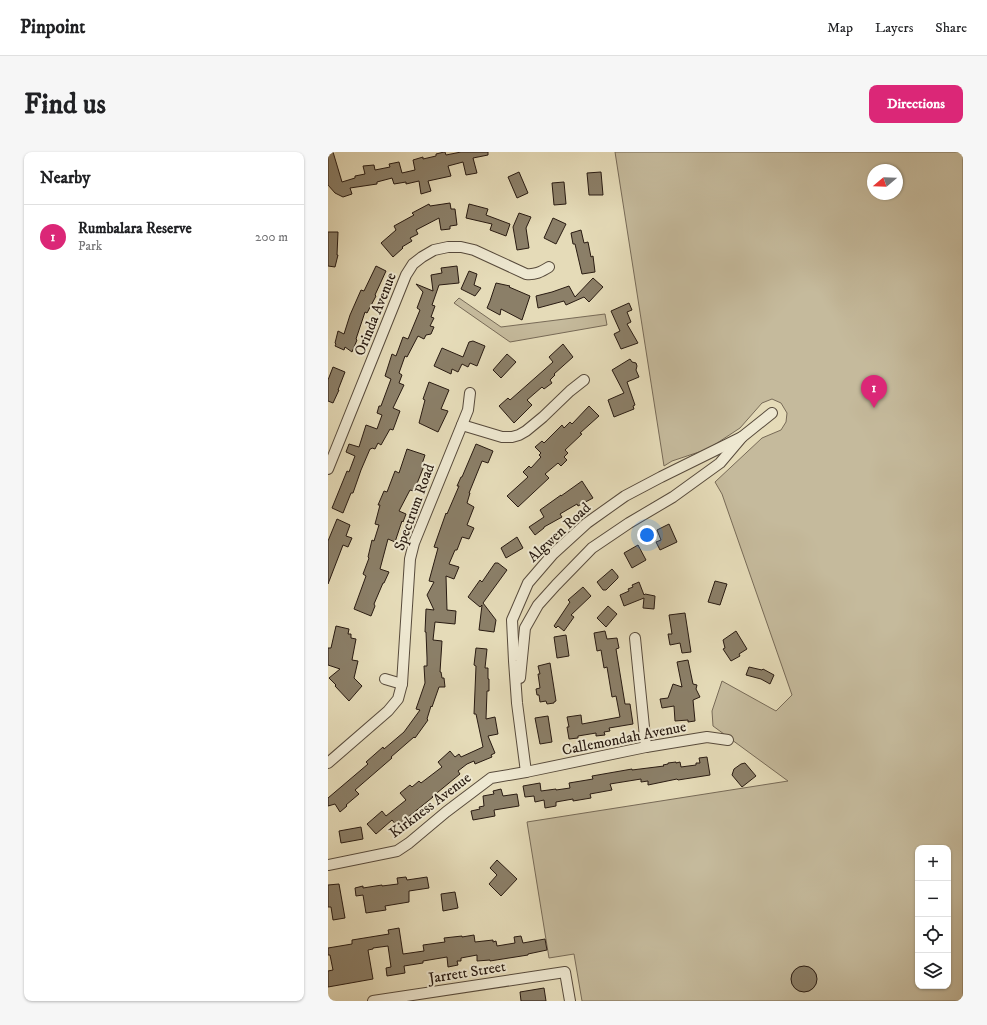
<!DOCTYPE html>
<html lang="en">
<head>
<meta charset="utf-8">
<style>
  :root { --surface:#fff; --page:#f6f6f6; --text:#202124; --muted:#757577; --line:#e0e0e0; --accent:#db2777 }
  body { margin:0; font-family:"IM FELL DW Pica",serif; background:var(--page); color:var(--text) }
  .controls { position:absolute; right:12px; bottom:12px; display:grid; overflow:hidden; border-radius:8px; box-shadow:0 1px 3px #0004 }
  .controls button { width:36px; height:36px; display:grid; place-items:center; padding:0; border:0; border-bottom:1px solid var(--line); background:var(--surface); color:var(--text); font:20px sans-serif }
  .compass { position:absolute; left:539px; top:12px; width:36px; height:36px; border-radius:50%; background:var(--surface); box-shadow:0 1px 3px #0004; rotate:251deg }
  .you { position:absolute; left:319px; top:383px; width:14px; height:14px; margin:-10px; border:3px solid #fff; border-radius:50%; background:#1a73e8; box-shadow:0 0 0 6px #1a73e833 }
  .badge { display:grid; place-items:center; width:26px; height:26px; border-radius:50%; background:var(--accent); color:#fff; font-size:13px; font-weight:700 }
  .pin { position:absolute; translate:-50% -33px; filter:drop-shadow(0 1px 2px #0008) }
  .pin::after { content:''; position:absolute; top:21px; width:14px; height:12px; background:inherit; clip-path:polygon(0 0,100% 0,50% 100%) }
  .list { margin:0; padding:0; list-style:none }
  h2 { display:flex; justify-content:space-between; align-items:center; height:52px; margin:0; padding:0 16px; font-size:17px }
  h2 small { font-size:13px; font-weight:400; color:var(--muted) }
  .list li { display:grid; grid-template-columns:26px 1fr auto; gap:12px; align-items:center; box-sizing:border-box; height:64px; padding:0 16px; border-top:1px solid var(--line) }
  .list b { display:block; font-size:15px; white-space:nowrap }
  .list p { margin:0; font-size:13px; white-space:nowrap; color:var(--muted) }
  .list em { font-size:13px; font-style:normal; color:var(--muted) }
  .icon { flex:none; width:22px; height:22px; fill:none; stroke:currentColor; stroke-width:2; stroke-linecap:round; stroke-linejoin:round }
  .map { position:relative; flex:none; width:635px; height:849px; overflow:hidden; border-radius:8px }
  header { display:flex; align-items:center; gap:24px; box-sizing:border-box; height:56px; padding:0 20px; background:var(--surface); border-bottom:1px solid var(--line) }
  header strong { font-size:19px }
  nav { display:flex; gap:22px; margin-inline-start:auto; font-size:14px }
  .intro { display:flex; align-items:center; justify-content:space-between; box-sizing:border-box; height:96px; padding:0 24px }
  h1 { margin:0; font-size:28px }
  .button { padding:10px 18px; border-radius:8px; background:var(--accent); color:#fff; font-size:14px; font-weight:700 }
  main { display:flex; gap:24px; padding:0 24px }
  aside { flex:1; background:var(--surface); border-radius:8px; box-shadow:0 1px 3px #0004 }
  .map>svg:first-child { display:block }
  .green { fill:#c5ba9c; stroke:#776a57; fill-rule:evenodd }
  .building { fill:#8b7f68; stroke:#291b12 }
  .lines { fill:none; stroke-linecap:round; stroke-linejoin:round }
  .street-casing { stroke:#584b3c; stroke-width:12 }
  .street { stroke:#eee8d1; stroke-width:10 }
  .labels { text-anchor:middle; stroke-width:4; stroke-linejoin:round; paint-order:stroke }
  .street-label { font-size:15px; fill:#291b12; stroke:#eee8d1 }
</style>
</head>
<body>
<header>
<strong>Pinpoint</strong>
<nav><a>Map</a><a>Layers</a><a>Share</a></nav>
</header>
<div class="intro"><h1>Find us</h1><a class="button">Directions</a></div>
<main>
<aside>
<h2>Nearby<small></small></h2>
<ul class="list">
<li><span class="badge">1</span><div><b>Rumbalara Reserve</b><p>Park</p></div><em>200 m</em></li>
</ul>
</aside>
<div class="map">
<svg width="635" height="849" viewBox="0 0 635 849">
  <rect width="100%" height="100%" fill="#e5dbb8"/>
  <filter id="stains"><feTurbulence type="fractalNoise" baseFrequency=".005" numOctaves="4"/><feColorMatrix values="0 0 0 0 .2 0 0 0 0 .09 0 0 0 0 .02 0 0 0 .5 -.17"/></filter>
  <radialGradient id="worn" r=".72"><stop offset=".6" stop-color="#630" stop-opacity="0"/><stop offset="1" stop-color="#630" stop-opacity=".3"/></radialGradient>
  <g class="green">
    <path d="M287,0h348v849h-381l-8,-47 -25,4 -22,-136 261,-41 -75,-55 -1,-15 10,-30 54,30 16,-16 -70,-201 -7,-12 47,-44 19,-8 5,-8 1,-9 -6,-10 -9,-4 -10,4 -22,25 -32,21 -36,12 -8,5zM545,18h24v24h-24zM590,696h30v138h-30z"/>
    <path d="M131,146l42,29 104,-13 2,11 -97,17 -56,-39z"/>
  </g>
  <g class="building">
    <path d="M0,0h5l9,30 13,-4v-2l10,-2 -2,-8 11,-1 1,5 15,-3 -1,-3 10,-2 3,11 13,-3 -2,-10 10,-3v2l13,-3v-2l8,-2h1l1,3 15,-3h27v3l-15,3 4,15 -11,2 -3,-13 -15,4 3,10 -23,5 3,10 -10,3 -2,-13 -13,3v-2l-12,2 -2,-6 -15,4v2l-27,4 2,6 -9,3 -8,-4 -7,-8z"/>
    <path d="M191,20l9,21 -11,5 -9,-21z"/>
    <path d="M273,20l2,23h-14l-2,-22z"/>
    <path d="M236,30l2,22 -12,1 -2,-22z"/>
    <path d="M122,51l1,6h4l2,16 -7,1v3l-9,1 -2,-12 -23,12 2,4 -8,4 2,3 -10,6 1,1 -10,9 -12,-14 15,-13 -2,-4 20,-11 -2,-2 17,-9 1,2z"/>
    <path d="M141,52l19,5 -2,6 24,9 -4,12 -16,-6 2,-6 -26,-6z"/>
    <path d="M191,61l12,4 -5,11 3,20 -12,2 -4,-23z"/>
    <path d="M225,66l13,6 -10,20 -12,-6z"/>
    <path d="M253,78l3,13 4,-1 3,15 2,-1 2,16 -13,2 -7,-30h-2l-2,-11z"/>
    <path d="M0,80h10l-1,23h1l-3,12 -7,-1z"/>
    <path d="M48,114l10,5 -11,24 1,1 -9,17 -2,-1 -9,27 1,1 -5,12 -7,-5 -1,3 -9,-4 1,-2 -1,-1 3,-12 6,3 6,-19 11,-25 3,1z"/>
    <path d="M129,114l2,17 -20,2 -7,20 3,1 -4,11 3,1 -4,8 4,1 -3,7 -5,1 -2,4 -6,-3 -11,21 -2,-1 -6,17 3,2 -3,8 5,2 -11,23 7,3 -7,19 -3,-1 -9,16 -3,-2 -3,6 -3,-1 -1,1h-1l-9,21 -8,23h-2l-8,20 -11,-5 15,-37 2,1 6,-16 -9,-4 3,-8 10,3 7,-22 11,4 5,-14 -5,-2 2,-7h2l10,-27 -6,-3 7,-22 4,2 7,-19 5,2 12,-29 -3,-2 6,-16 -7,-8 17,7 -2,-16 11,-2 -1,-5z"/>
    <path d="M141,119l8,3 -3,11 7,3 -6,8 -14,-7z"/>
    <path d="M265,126l10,9 -14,15 -5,-5 -18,8 -2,-4 -26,7 -2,-12 16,-4 17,-6 6,11z"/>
    <path d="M168,131l14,3 -1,1 21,9 -8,24 -21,-11 -1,6 -13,-7 3,-7z"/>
    <path d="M301,151l3,7 -5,2 4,10 -4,2 11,19 -17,6 -7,-15 6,-3 -9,-20z"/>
    <path d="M145,189l12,5 -8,20 -7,-3 -2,4 -6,-3 -4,8 -6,-3 -1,5 -17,-8 8,-18 21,9 6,-15z"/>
    <path d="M235,192l10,13 -19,17 1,1 -5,5 2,3 -8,6 -2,-2 -15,13 5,5 -18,18 -15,-17 9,-8 2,2 43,-38 -4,-5z"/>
    <path d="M179,202l9,8 -15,16 -8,-8z"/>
    <path d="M302,207l2,3 4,1 1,3 -1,4 3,7 -12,5 8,23 -2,1 1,3 -20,8 -6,-17 16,-7 -12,-23z"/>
    <path d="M5,215l12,5 -7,18h1l-6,13 -5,-2v-21z"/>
    <path d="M101,230l20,8 -8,19 7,2 -10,21 -19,-9 6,-23 -2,-1z"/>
    <path d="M261,254l10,10 -19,17 2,1 -17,16 3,3 -4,4 3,3 -6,6 -3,-3 -13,11 4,4 -31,29 -11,-11 21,-19 -5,-5 6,-6 2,2 10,-11 -2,-2 2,-2 -6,-6 7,-6 2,2 18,-18 2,3 6,-6 2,2z"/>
    <path d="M148,292l17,7 -5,12 -6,-2 -13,32h1l-3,10 7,4 -7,18 7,3 -5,11 -7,-2 -5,13h-2l-6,14 10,3 -5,12 -8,-3 1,34 9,1 -1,13 -20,-2 -2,18 9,1 -2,31h1l1,6h2l1,9h-6l-7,20 -1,-1 -4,13 1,1 -13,18 -1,-1 -23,20 1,1 -37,32 4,4 -13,11 1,1 -7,6 -5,-8 -7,2v-8l40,-34 -2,-2 17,-15 1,2 20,-17 16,-22 -4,-1 9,-26 -1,-17h3v-8l-1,-26h-1l1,-23 8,1 -7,-15 7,-13 -5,-1 9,-33 -4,-1 12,-34 1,1 12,-28h-2l4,-9h1z"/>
    <path d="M79,297l18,6 -3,9 2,2 -10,25 -4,-1 -11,21 7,3 -3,8 -1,-1 -7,21 -7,-3 -8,30 9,3 -5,11h-1l-9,21 1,2 -4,10 -17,-7 12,-33 -3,-2 6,-16 -1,-1 4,-17 2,1 5,-16 -4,-1 5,-19h-2l6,-14 3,1 8,-21 4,2z"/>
    <path d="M254,329l11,17 -15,8 -1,-2 -17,10 2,3 -18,10v1l-9,7 -6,-8 15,-10 -4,-7 21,-15v1z"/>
    <path d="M9,367l13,6 -4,11 6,2 -4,9 -5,-2 -15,39v-43z"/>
    <path d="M341,372l8,18 -17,8 -4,-8 5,-2 -4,-10z"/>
    <path d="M189,385l6,11 -17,10 -5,-10z"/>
    <path d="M310,393l8,15 -14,8 -8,-15z"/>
    <path d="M167,411h3l9,7 -24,33 13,17 -2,12 -15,-2 3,-25 -2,2 -12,-10 12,-17 2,2z"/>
    <path d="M284,417l6,7v2l-12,12h-3l-6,-8z"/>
    <path d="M387,429l12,3 -7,21 -12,-3z"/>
    <path d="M311,430l5,13 1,-1 10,2 -1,13 -11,-1 1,-10 -20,8 -4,-11 9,-4 -1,-2 5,-2 -1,-2z"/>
    <path d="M255,435l8,9 -20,19 3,2 -10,14 -6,-5 -2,2 -2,-2 16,-24 -2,-2z"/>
    <path d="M280,454l9,8 -11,13 -9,-9z"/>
    <path d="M357,461l6,39 -9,1 -2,-10 -10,2 -2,-11h4l-3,-19z"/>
    <path d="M8,474l13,3 -1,5h3v4l5,1 -4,21 6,1 -4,17 8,8 -13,15 -14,-15 1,-1 -7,-7 11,-9 -12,-4v-17h3z"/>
    <path d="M277,479l2,8 10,-1 2,10 -3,1 9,55h5l3,20 -24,4 1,3 -6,1 1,3 -9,1v-3l-18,3v2l-9,1 -2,-12h2l-2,-10 14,-2 1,9 38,-7 -4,-21 -4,1 -5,-30 -3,1 -3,-18 -4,1 -3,-18z"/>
    <path d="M408,479l11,18 -8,5 1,2 -9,5 -8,-12 2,-1 -2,-8z"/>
    <path d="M238,483l3,21 -12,2 -3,-21z"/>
    <path d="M148,496l11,1 -2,19h3v11h1v12h-2l-1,28 9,-2 3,17 -10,2 7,17 -4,2 1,2 -17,7 -1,-3 -7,3 -9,7 2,3 -28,23h1l-36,29 -5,-6 -16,14 -9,-10 15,-13 4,5 20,-16 -6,-7 10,-8 2,2 7,-6 2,2 21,-16 -4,-5 12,-11 5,6 4,-3 2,3 22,-10 -7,-33h-2l2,-48 -2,-1z"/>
    <path d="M360,508l5,24 4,1 -1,4 4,8 -7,3 2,21 -7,1v-2l-13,1 -1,-15 -12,2 -2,-9 8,-1 5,-14 9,3 -5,-25z"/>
    <path d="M222,511l6,38 -2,1v1l-7,1 -1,-3 -6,1 -1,-7h-2l-1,-6 4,-1 -2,-14h2l-2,-8z"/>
    <path d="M421,515l13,3 1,-1 11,6 -4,9 -9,-5 -15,-4z"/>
    <path d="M220,564l4,26 -12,2 -5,-26z"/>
    <path d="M379,605l3,18 -32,5 -1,-1 -29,6v-4l-7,1v-3l-31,5 2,6 -22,4 1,4 -18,3v-2l-17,3v4l-11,2 -1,-8 -9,2 -1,-6 -9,1 -2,-11 17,-3 1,8 15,-2v1l14,-2 -1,-5 24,-4 -1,-3 40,-7v1l32,-4 -1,-1 5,-1v-1l8,-1v1l4,-1 1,5 15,-2v-2h4l-1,-5z"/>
    <path d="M417,611l11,13 -14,11 -10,-12 2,-6 7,-5z"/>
    <path d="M173,637l2,7 14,-2 2,12 -25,4 1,6 -22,4 -2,-9 9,-2 -1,-2 5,-1 -1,-10 11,-2 -1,-3z"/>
    <path d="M33,675l2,12 -22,4 -2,-12z"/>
    <path d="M169,708l20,19 -16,17 -12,-12 8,-9 -7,-7z"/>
    <path d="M78,725l1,3 20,-3 2,11 -20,3v11l-24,4 1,4 -20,3 -3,-18 -7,1 -1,-8 8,-2v2l19,-3v1l16,-2 -1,-6z"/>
    <path d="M11,732l6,34 -12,2 -2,-13h-3v-22z"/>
    <path d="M127,740l3,16 -15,3 -2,-17z"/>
    <path d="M71,776l4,26 21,-3 -1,-6 22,-3 -1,-4 18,-2v1l12,-2 1,7 18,-2v2l3,-1 1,5 18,-3 -1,-6 7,-1 2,7 22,-4 2,11 -19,4v1l-38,6v-1l-13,1v-6l-16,3v3h-4l1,4 -10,2 -1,-10 -24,4v2l-19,3 1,7 -18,3 -1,-8 5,-1 -3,-21 -15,2v1l-5,1 5,29 -45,8v-16l5,-1 -3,-15h-2v-7l24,-4v-4l37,-6 -1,-4z"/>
    <circle cx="476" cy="827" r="13"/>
    <path d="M216,836l2,13h-25l-1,-9z"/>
  </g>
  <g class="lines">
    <defs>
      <g id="street">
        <path d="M134,273l40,12h10l7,-2 7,-4 17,-14 27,-26 14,-11"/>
        <path d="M0,317l78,-194 7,-11 9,-7 12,-7 14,-3h13l13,3 52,24c9,1 15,-2 23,-7"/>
        <path d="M307,486l11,109"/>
        <path d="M192,526l5,-50 13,-23 18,-20 36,-37 37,-25 44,-26 47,-34 22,-26 30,-24"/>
        <path d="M57,527l17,5"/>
        <path d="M0,611l60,-52 10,-12 4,-15 8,-125 4,-16 54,-133 2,-17"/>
        <path d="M198,620l-9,-69 -3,-42 -2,-41 16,-37 25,-29 34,-31 38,-27 36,-19 81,-40"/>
        <path d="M0,713l69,-14 12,-8 37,-31 45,-34 35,-6 120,-25 61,-10 21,3"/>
        <path d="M45,849l192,-29 5,29"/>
      </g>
    </defs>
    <use href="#street" class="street-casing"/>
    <use href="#street" class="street"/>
  </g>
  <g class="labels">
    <g class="street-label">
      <text transform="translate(47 162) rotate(-68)" y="5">Orinda Avenue</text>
      <text transform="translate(86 355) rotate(-70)" y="5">Spectrum Road</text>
      <text transform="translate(231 380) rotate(-43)" y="5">Algwen Road</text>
      <text transform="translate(296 586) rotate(-11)" y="5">Callemondah Avenue</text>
      <text transform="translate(102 653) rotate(-37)" y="5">Kirkness Avenue</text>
      <text transform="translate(139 820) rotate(-9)" y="5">Jarrett Street</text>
    </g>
  </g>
  <rect width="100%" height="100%" filter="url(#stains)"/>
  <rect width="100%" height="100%" fill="url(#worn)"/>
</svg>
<div class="controls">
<button>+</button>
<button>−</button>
<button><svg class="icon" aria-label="locate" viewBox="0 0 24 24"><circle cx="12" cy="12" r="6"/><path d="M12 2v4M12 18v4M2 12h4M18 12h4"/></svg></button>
<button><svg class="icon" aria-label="layers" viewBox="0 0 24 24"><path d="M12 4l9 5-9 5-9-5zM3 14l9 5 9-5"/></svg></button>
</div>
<svg class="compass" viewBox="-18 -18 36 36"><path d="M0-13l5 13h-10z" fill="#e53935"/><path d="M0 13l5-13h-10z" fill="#757577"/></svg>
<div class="you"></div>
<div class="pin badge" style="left:546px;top:256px">1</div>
</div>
</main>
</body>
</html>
